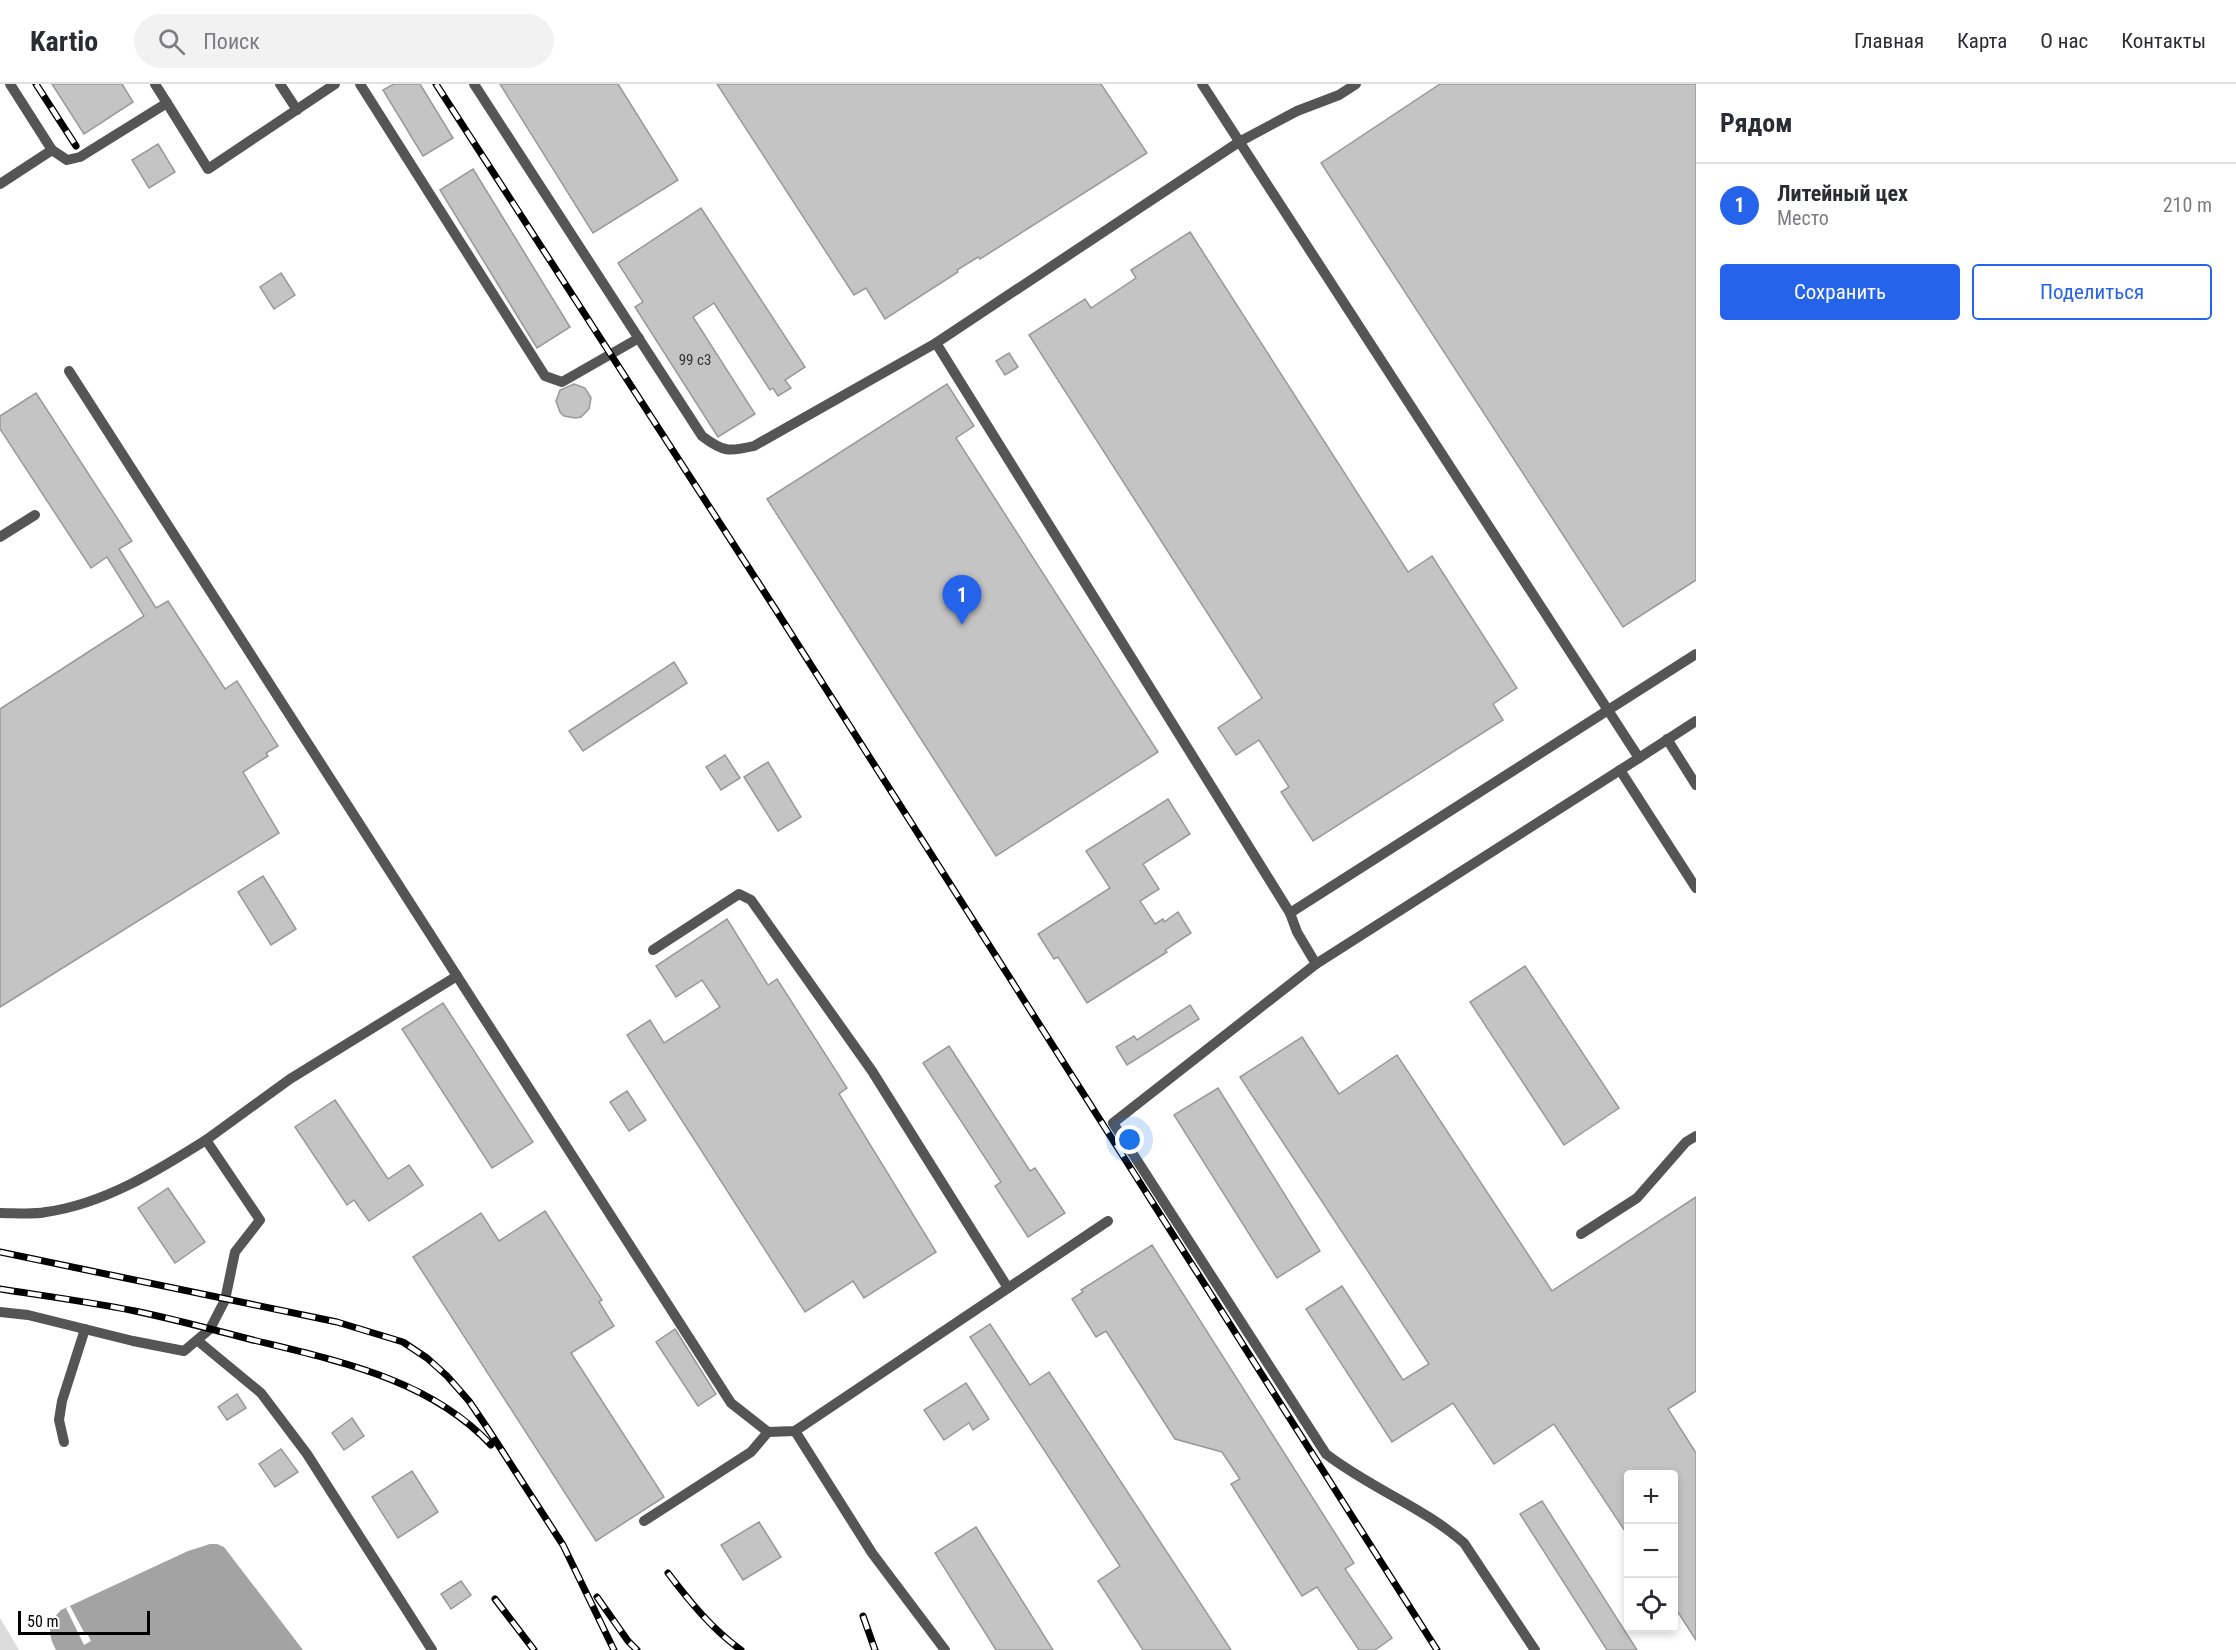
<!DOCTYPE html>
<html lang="ru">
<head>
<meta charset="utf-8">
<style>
  :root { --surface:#fff; --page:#f2f2f3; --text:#2b2b33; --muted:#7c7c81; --line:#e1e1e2; --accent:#2563eb }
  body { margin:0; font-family:"Roboto Condensed",sans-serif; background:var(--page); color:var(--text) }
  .controls { position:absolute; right:18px; bottom:18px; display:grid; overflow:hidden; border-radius:6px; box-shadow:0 3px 9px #0003 }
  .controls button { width:54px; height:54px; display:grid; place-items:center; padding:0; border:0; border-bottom:2px solid var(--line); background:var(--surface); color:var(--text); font:30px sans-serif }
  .scale { position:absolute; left:18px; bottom:15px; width:132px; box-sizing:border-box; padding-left:6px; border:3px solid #000; border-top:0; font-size:16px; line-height:21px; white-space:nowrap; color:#000; -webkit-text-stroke:4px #fff; paint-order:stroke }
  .you { position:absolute; left:1130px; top:1056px; width:21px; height:21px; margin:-15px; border:4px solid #fff; border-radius:50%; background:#1a73e8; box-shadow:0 0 0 9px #1a73e833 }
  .badge { display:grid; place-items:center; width:39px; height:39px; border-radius:50%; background:var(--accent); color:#fff; font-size:20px; font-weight:700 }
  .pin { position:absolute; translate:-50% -50px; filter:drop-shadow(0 2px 3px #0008) }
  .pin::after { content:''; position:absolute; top:32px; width:21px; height:18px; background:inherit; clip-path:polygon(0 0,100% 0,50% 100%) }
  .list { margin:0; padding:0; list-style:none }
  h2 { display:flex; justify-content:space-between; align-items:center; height:78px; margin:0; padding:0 24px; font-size:26px }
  h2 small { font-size:20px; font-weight:400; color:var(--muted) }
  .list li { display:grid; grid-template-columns:39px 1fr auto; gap:18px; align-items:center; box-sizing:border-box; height:84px; padding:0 24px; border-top:2px solid var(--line) }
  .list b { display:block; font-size:22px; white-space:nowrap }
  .list p { margin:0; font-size:20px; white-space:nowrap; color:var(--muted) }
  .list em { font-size:20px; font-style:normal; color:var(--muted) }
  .actions { display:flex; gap:12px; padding:18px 24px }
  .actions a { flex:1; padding:14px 0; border:2px solid var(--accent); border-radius:6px; text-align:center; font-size:21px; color:var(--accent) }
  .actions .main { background:var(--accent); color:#fff }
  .icon { flex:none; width:33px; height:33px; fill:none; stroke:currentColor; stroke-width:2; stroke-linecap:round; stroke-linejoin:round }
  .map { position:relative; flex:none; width:1696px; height:1566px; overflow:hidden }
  header { display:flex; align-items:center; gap:36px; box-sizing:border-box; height:84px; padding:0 30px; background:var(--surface); border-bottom:2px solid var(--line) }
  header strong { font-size:28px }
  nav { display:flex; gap:33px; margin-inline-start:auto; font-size:21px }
  .search { width:420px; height:54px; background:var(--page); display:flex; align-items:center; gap:15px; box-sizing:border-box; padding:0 21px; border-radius:33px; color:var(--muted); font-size:22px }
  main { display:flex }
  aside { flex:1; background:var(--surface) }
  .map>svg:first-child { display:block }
  .green { fill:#dcdcdc }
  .water { fill:#a3a3a3 }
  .pier { fill:#fff }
  .building { fill:#c4c4c4; stroke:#999; stroke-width:1.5 }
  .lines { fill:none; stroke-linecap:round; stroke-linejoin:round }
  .service { stroke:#555; stroke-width:10 }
  .rail-casing { stroke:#000; stroke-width:7 }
  .rail { stroke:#fff; stroke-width:4.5; stroke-dasharray:14; stroke-linecap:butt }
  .labels { text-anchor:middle; stroke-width:6; stroke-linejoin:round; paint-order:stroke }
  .number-label { font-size:15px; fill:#313131 }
</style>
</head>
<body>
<header>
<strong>Kartio</strong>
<div class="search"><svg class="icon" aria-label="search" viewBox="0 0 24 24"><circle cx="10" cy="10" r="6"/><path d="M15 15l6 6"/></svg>Поиск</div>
<nav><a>Главная</a><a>Карта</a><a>О нас</a><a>Контакты</a></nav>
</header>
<main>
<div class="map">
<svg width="1696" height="1566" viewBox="0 0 1696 1566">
  <rect width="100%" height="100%" fill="#fff"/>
  <path class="green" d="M0,1534l19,32h-19z"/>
  <path class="water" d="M210,1460h7l7,3 79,103h-247c-9,-16 -8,-27 5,-40l127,-59z"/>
  <path class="pier" d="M70,1522l15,28 2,-1 4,8 -7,4 -18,-37z"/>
  <g class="building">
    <path d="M52,0h70l11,18 -49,32z"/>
    <path d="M394,0h26l33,54 -30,18 -40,-66z"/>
    <path d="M500,0h118l60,96 -85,53z"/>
    <path d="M717,0h384l46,69 -167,106 -2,-2 -21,13 1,2 -73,47 -19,-31 -12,7z"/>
    <path d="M1440,0h256v496l-73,47 -302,-464z"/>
    <path d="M158,60l17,28 -26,16 -17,-28z"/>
    <path d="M473,85l97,158 -33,21 -97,-158z"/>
    <path d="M701,124l104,159 -20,13 6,8 -13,8 -5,-8 -3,2 -56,-87 -21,14 62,97 -37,23 -83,-130 8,-5 -25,-39z"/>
    <path d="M1190,148l218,340 24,-16 85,132 -24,16 10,16 -190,121 -32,-49 8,-5 -30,-47 -23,15 -18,-27 44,-30 -233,-363 56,-36 6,9 45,-30 -5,-8z"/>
    <path d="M281,189l14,22 -21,14 -14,-22z"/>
    <path d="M1009,269l9,14 -13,8 -9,-14z"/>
    <path d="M574,300l11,4 6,10 -2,11 -8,8 -6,1 -11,-2 -4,-4 -4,-11 4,-11z"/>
    <path d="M947,300l27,42 -18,12 202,314 -162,104 -229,-357z"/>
    <path d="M36,309l96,148 -13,8 37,59 12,-7 57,88 12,-8 41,65 -12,7 2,3 -25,16 36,61 -279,174v-298l144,-93 -37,-59 -16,11 -91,-139v-13z"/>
    <path d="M674,578l13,21 -104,68 -14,-20z"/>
    <path d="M725,671l15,23 -19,12 -15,-23z"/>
    <path d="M768,678l33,55 -23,14 -34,-54z"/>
    <path d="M1168,715l22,35 -47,30 16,25 -19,12 15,23 8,-5 1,3 14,-10 13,21 -26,17 2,2 -80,51 -29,-46 -4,2 -16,-25 72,-46 -24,-37z"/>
    <path d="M263,792l33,53 -25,16 -33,-53z"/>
    <path d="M727,835l41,66 9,-6 70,109 -8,6 97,158 -72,46 -11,-17 -48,31 -178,-277 23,-15 14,23 56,-36 -18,-27 -26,17 -20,-31z"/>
    <path d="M1525,882l94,142 -55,37 -94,-143z"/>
    <path d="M443,919l90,139 -41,26 -90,-139z"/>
    <path d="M1190,921l9,14 -72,46 -11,-18 18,-11 3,4z"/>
    <path d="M1302,953l37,57 58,-39 155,236 144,-94v194l-28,18 28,44v187l-22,-34v-132h-45v63l-75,-113 -60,40 -41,-61 -61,39 -86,-133 36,-23 61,94 26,-16 -189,-287z"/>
    <path d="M949,962l81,125 5,-3 30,45 -37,24 -33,-51 6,-4 -78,-119z"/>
    <path d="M1218,1004l102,163 -43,27 -103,-163z"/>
    <path d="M627,1007l19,29 -17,11 -19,-29z"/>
    <path d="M335,1016l53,79 21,-14 14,20 -54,36 -15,-21 -7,5 -52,-78z"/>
    <path d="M168,1104l37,54 -30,21 -37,-55z"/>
    <path d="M545,1127l57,89 -3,2 15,24 -43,27 93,144 -68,44 -183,-284 68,-44 18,28z"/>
    <path d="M1152,1161l202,318 -9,6 47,69 -17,12h-16l-42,-63 -15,9 -71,-112 9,-5 -18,-27 -47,-13 -69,-108 -10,6 -24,-38 11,-7 -2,-2z"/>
    <path d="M990,1240l40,61 19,-13 182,278h-88l-45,-69 22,-15 -150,-229z"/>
    <path d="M675,1245l41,65 -18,12 -42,-64z"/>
    <path d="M966,1299l23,36 -16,11 -4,-7 -25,17 -20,-30z"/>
    <path d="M237,1310l9,14 -19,12 -9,-13z"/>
    <path d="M352,1334l12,18 -20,14 -12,-17z"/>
    <path d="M281,1365l17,23 -23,15 -16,-23z"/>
    <path d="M412,1387l26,41 -40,26 -26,-41z"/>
    <path d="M1542,1417l95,149h-30l-87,-136z"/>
    <path d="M759,1438l22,35 -38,23 -22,-35z"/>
    <path d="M976,1443l77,123h-57l-61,-97z"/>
    <path d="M461,1497l10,14 -20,14 -10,-15z"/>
  </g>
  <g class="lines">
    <g class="service">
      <path d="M10,0l42,66 15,10 13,-3 87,-54 -12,-19"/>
      <path d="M280,0l17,26"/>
      <path d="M360,0l185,292 17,6 77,-44"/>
      <path d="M474,0l228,352c21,16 27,16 52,10l182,-103 303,-201 58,-31 42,-16 17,-11"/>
      <path d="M1202,0l437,674 57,-37"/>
      <path d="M167,19l41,66 127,-85"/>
      <path d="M0,100l52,-34"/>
      <path d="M936,259l354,570"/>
      <path d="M0,453l35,-22"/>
      <path d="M1667,655l29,46"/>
      <path d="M1620,686l76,118"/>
      <path d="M653,866l86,-56 12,6 121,171 136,217"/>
      <path d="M1316,880l-19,-32 -7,-19 406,-259"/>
      <path d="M457,892l274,427 37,29 27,-1 313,-210"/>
      <path d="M0,1129c15,0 32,2 46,-1 58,-8 111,-41 160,-72"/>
      <path d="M1581,1150l56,-36 49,-56 10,-6"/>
      <path d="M0,1228l28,3 105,26 51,10 26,-22 15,-29 10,-48 25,-32 -54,-80 84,-61 167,-103 -388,-605"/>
      <path d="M198,1257l63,52 46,61 125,196"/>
      <path d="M795,1347l77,122 73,97"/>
      <path d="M64,1358l-5,-22 3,-19 23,-72"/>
      <path d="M644,1437l107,-69 17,-20"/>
      <path d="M1535,1566l-71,-107c-41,-36 -94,-55 -138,-89l-213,-331 203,-159 323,-206"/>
    </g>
    <defs>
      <g id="rail">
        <path d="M36,0l40,62"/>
        <path d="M436,0l338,523 663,1043"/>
        <path d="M0,1168l337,70 66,20 24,16 20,18 22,25 19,28 75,116 51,105"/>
        <path d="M0,1205c45,7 90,13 135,22 38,8 76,18 114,28 85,21 180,39 242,106"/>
        <path d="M668,1489c22,29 44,56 73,77"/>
        <path d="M597,1513l31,44 9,9"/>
        <path d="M495,1515l39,51"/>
        <path d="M863,1532l12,34"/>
      </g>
    </defs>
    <use href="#rail" class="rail-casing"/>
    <use href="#rail" class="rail"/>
  </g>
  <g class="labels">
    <g class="number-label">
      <text x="695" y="281">99 с3</text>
    </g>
  </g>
</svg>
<div class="controls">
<button>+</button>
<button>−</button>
<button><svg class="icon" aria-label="locate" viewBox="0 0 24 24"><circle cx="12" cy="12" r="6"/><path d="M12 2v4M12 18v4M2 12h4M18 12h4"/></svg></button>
</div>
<div class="scale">50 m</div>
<div class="you"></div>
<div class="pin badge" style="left:962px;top:541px">1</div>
</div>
<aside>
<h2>Рядом<small></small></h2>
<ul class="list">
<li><span class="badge">1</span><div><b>Литейный цех</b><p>Место</p></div><em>210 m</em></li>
</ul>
<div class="actions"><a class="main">Сохранить</a><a>Поделиться</a></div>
</aside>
</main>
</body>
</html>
